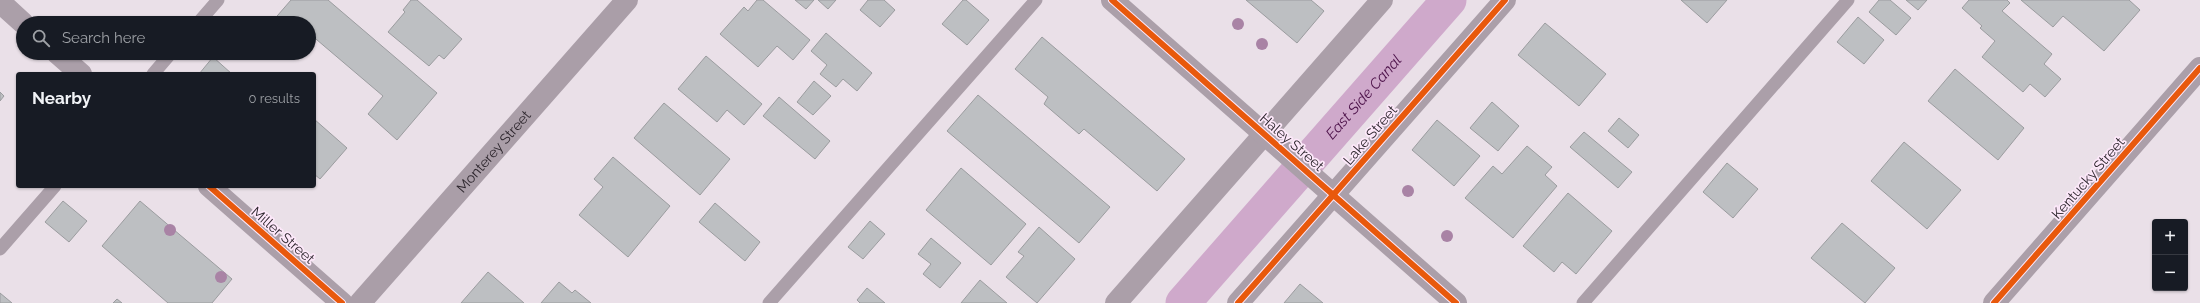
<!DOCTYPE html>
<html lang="en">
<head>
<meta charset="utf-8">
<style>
  :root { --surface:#171b24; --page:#20242c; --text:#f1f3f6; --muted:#9ea1a6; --line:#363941 }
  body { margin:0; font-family:Raleway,sans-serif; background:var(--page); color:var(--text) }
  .controls { position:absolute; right:12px; bottom:12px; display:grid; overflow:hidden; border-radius:4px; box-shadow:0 1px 3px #0004 }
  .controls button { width:36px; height:36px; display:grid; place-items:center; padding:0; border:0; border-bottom:1px solid var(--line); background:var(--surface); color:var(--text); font:20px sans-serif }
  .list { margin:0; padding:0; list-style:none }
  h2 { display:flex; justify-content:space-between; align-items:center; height:52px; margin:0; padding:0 16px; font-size:17px }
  h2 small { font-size:13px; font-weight:400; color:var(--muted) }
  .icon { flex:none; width:22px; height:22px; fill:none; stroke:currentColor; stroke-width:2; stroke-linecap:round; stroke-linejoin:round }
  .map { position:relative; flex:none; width:2200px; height:303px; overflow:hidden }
  .search { position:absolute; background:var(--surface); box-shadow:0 1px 3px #0004; left:16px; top:16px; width:300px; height:44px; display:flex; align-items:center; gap:10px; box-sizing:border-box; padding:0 14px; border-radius:22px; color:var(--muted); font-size:15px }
  .panel { position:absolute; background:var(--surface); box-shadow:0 1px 3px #0004; left:16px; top:72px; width:300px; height:116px; border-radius:4px }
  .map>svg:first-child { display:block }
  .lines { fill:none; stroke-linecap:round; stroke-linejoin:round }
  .canal { stroke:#cfa9cb; stroke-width:35 }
  .building { fill:#bdbfc2; stroke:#9b9c9f }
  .service { stroke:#ab9fa9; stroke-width:13 }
  .minor { stroke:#ab9fa9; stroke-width:22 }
  .tertiary { stroke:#ab9fa9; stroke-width:22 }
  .secondary { stroke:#aa9ea8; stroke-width:22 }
  .cycleway-casing { stroke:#fde8fa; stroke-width:8 }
  .cycleway { stroke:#e8590c; stroke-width:6 }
  .tree { fill:#a983a5 }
  .labels { text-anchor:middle; stroke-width:3.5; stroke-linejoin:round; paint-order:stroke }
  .street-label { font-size:14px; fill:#2d262d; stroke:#fde8fa }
  .water-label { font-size:15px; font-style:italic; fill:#4c1149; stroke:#fde8fa }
</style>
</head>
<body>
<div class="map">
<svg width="2200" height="303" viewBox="0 0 2200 303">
  <rect width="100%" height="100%" fill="#eae0e8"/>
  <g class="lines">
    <path class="canal" id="s1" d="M1183,303l266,-303"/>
  </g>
  <g class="building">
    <path d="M291,0h37l109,93 -40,47 -29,-26 15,-18 -73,-62 -1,2v-13h-38z"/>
    <path d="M411,0h6l45,39 -18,20 -5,-4 -10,11 -41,-34 17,-20 -2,-2z"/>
    <path d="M757,0h6l47,40 -17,20 -16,-14 -19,21 -38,-33 24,-27 4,4z"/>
    <path d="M795,0h19l-8,9z"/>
    <path d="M818,0h18l-8,9z"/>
    <path d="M868,0h16l11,10 -15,17 -20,-17z"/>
    <path d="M963,0h3l23,20 -22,25 -25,-21z"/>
    <path d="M1246,0h65l13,11 -27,32z"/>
    <path d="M1681,0h46l-20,23z"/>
    <path d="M1879,0h11l21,18 -15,17 -27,-23z"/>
    <path d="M1906,0h21l-9,10z"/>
    <path d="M1969,0h38l3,3 -8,8 50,43 -8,10 17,15 -16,18 -15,-13 -7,8 -41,-35 13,-16 -15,-13 2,-2 -20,-18z"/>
    <path d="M2021,0h108l11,10 -36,41 -41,-35 -10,11z"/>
    <path d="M1858,17l26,23 -20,24 -27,-22z"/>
    <path d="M1545,23l61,51 -27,32 -61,-51z"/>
    <path d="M826,33l46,40 -15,18 -14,-12 -7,8 -16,-13 7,-9 -16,-14z"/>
    <path d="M1042,37l143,122 -28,32 -73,-62 -5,5 -35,-30 4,-7 -33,-28z"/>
    <path d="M706,56l56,48 -18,21 -17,-15 -10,12 -39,-33z"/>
    <path d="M213,57l19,17h-33z"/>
    <path d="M1955,69l69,59 -26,32 -70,-59z"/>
    <path d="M814,81l17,15 -18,19 -16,-13z"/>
    <path d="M0,92l4,4 -4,5z"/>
    <path d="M978,95l132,112 -31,36 -132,-112z"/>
    <path d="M779,97l51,44 -15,18 -52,-43z"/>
    <path d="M1492,102l27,24 -21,25 -28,-23z"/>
    <path d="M664,103l66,56 -30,36 -66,-57z"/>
    <path d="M1619,118l20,17 -11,13 -20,-17z"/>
    <path d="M314,119l33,29 -27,31 -6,-5z"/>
    <path d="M1437,120l43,36 -26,30 -42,-36z"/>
    <path d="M1584,132l48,40 -14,16 -48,-41z"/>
    <path d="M1904,142l57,48 -34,39 -56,-48z"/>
    <path d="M1527,146l25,21 -7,8 12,11 -44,52 -48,-40 28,-32 9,8z"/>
    <path d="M613,157l57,49 -42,51 -49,-42 24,-28 -9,-8z"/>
    <path d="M1727,163l31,26 -25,29 -30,-26z"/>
    <path d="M961,168l65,56 -35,41 -65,-55z"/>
    <path d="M1568,193l44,38 -36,43 -14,-12 -8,10 -31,-26z"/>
    <path d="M63,201l24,20 -18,21 -24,-20z"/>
    <path d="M140,201l92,78 -20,24h-44l-66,-57z"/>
    <path d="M715,203l45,39 -15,19 -46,-39z"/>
    <path d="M870,221l15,13 -22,25 -15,-12z"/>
    <path d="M1842,223l53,45 -30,35 -54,-45z"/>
    <path d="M1039,227l36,32 -38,44 -31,-26 18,-21 -6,-4z"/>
    <path d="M931,238l30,25 -21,25 -17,-14 8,-10 -13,-10z"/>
    <path d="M488,272l36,31h-63z"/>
    <path d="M980,280l27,23h-46z"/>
    <path d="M559,282l13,11 3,-3 16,13h-50z"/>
    <path d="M1300,284l23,19h-39z"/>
    <path d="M867,288l18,15h-25l-3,-3z"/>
    <path d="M0,293l12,10h-12z"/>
    <path d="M117,299l5,4h-9z"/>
  </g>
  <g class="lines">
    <g class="service">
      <path d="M198,23l20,-23"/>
      <path d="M153,74l18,-21"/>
      <path d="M0,249l55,-63"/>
      <path d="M769,303l267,-303"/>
      <path d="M1583,303l265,-303"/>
    </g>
    <g class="minor">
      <path d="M0,2l23,21"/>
      <path d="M57,53l24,21"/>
      <path d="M209,186l133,117"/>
      <path d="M1116,303l266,-303"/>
      <path d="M1238,303l267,-303"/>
    </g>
    <g class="tertiary">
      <path d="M1112,0l344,303"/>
      <path d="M1994,303l206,-235"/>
    </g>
    <path class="secondary" id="s2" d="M360,303l267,-303"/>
    <defs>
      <g id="cycleway">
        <path d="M1112,0l344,303"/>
        <path d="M209,186l133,117"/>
        <path d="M1238,303l267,-303"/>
        <path d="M1994,303l206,-235"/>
      </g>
    </defs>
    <use href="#cycleway" class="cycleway-casing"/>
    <use href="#cycleway" class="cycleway"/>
  </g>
  <g class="tree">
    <circle cx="1238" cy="24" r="6"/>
    <circle cx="1262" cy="44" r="6"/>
    <circle cx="1408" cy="191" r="6"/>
    <circle cx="170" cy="230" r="6"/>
    <circle cx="1447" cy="236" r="6"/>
    <circle cx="221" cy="277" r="6"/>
  </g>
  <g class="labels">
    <g class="street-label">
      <text transform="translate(1370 135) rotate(-49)" y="5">Lake Street</text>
      <text transform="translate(1292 142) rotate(41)" y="5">Haley Street</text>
      <text dy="5" stroke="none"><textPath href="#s2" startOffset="202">Monterey Street</textPath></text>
      <text transform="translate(2088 178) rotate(-49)" y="5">Kentucky Street</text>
      <text transform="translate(283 235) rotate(41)" y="5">Miller Street</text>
    </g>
    <g class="water-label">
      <text dy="5" stroke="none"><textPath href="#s1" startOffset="274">East Side Canal</textPath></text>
    </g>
  </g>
</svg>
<div class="controls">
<button>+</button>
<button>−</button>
</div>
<div class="search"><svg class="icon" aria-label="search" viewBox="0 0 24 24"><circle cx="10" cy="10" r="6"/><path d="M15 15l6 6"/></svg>Search here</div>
<section class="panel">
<h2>Nearby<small>0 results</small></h2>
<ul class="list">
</ul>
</section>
</div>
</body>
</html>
